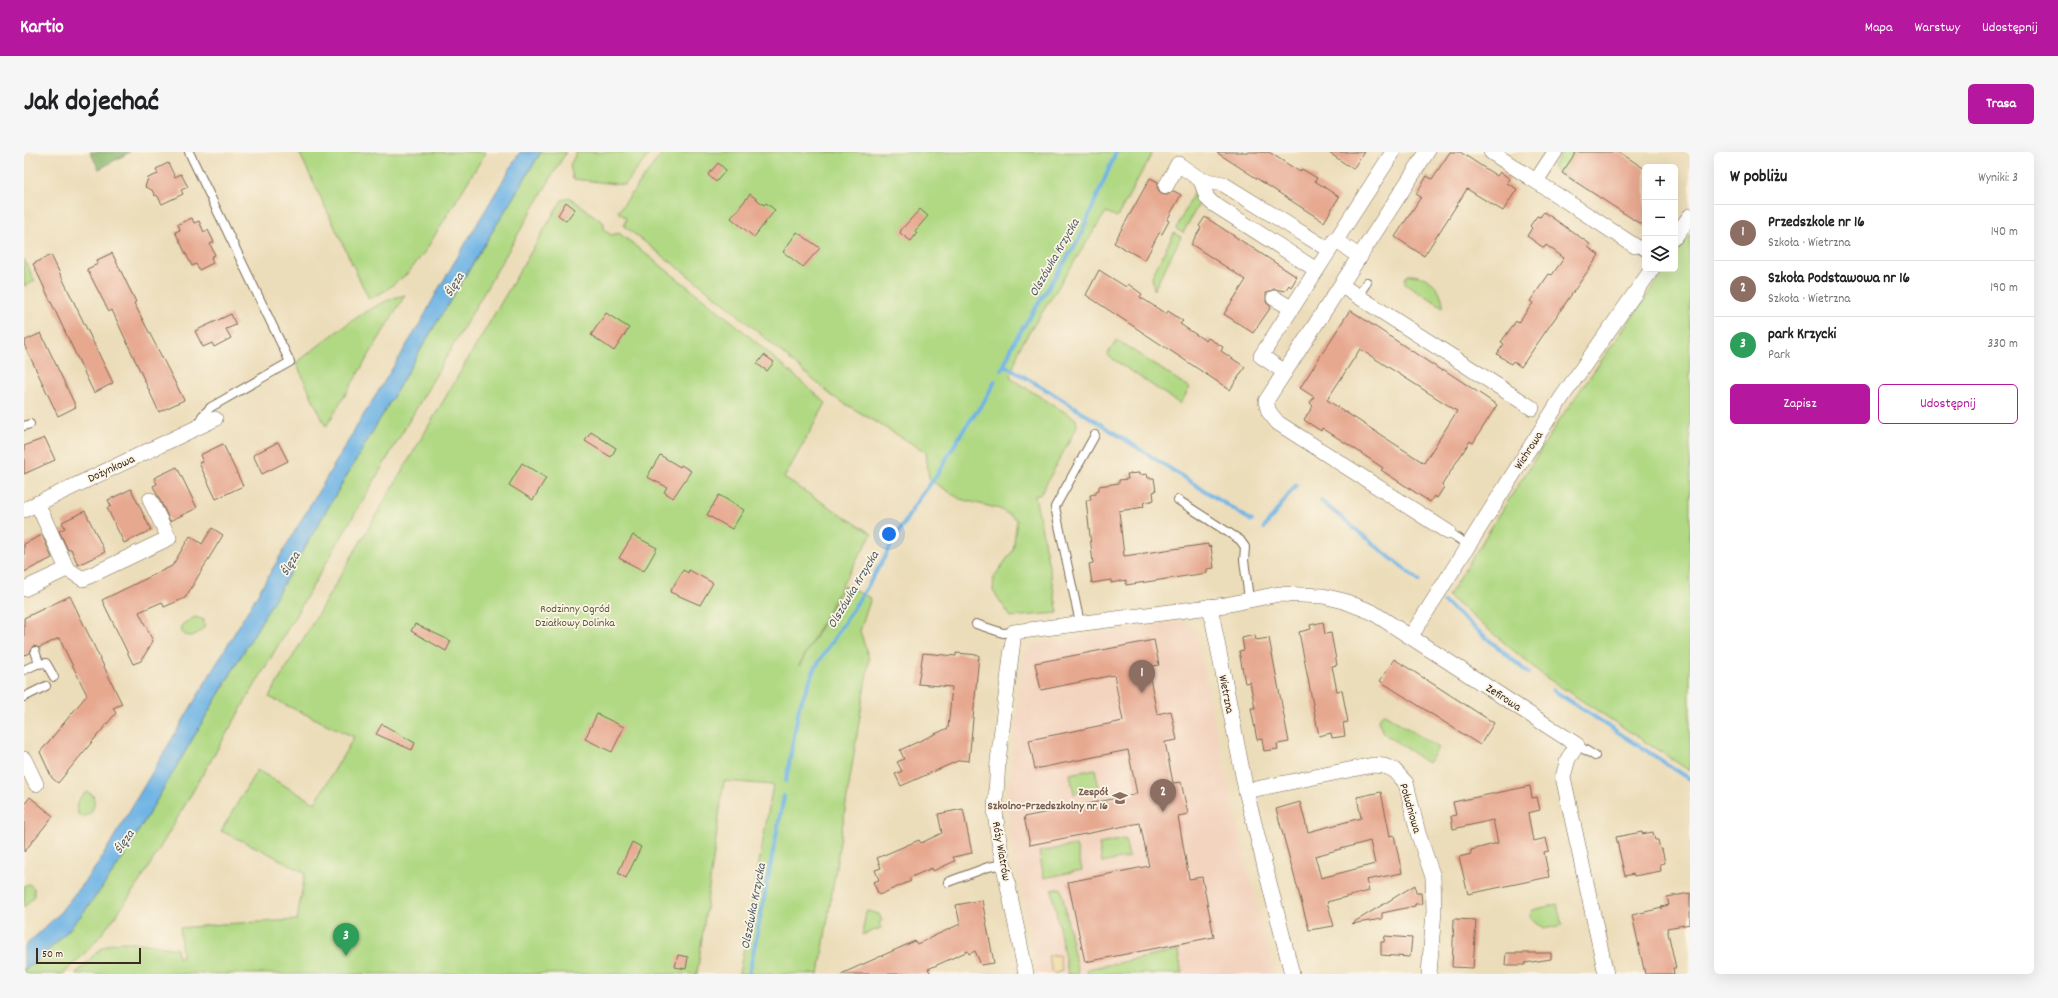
<!DOCTYPE html>
<html lang="pl">
<head>
<meta charset="utf-8">
<style>
  :root { --surface:#fff; --page:#f6f6f6; --text:#202124; --muted:#757577; --line:#e0e0e0; --accent:#b5179e }
  body { margin:0; font-family:Dekko,sans-serif; background:var(--page); color:var(--text) }
  .controls { position:absolute; right:12px; top:12px; display:grid; overflow:hidden; border-radius:6px; box-shadow:0 4px 16px #0002 }
  .controls button { width:36px; height:36px; display:grid; place-items:center; padding:0; border:0; border-bottom:1px solid var(--line); background:var(--surface); color:var(--text); font:20px sans-serif }
  .scale { position:absolute; left:12px; bottom:10px; width:105px; box-sizing:border-box; padding-left:4px; border:2px solid #3b2a1e; border-top:0; font-size:11px; line-height:14px; white-space:nowrap; color:#3b2a1e; -webkit-text-stroke:3px #fcf5e5; paint-order:stroke }
  .you { position:absolute; left:865px; top:382px; width:14px; height:14px; margin:-10px; border:3px solid #fff; border-radius:50%; background:#1a73e8; box-shadow:0 0 0 6px #1a73e833 }
  .badge { display:grid; place-items:center; width:26px; height:26px; border-radius:50%; background:var(--accent); color:#fff; font-size:13px; font-weight:700 }
  .pin { position:absolute; translate:-50% -33px; filter:drop-shadow(0 1px 2px #0008) }
  .pin::after { content:''; position:absolute; top:21px; width:14px; height:12px; background:inherit; clip-path:polygon(0 0,100% 0,50% 100%) }
  .list { margin:0; padding:0; list-style:none }
  h2 { display:flex; justify-content:space-between; align-items:center; height:52px; margin:0; padding:0 16px; font-size:17px }
  h2 small { font-size:13px; font-weight:400; color:var(--muted) }
  .list li { display:grid; grid-template-columns:26px 1fr auto; gap:12px; align-items:center; box-sizing:border-box; height:56px; padding:0 16px; border-top:1px solid var(--line) }
  .list b { display:block; font-size:15px; white-space:nowrap }
  .list p { margin:0; font-size:13px; white-space:nowrap; color:var(--muted) }
  .list em { font-size:13px; font-style:normal; color:var(--muted) }
  .actions { display:flex; gap:8px; padding:12px 16px }
  .actions a { flex:1; padding:9px 0; border:1px solid var(--accent); border-radius:6px; text-align:center; font-size:14px; color:var(--accent) }
  .actions .main { background:var(--accent); color:#fff }
  .icon { flex:none; width:22px; height:22px; fill:none; stroke:currentColor; stroke-width:2; stroke-linecap:round; stroke-linejoin:round }
  .map { position:relative; flex:none; width:1666px; height:822px; overflow:hidden; border-radius:6px }
  header { display:flex; align-items:center; gap:24px; box-sizing:border-box; height:56px; padding:0 20px; background:var(--accent); color:#fff }
  header strong { font-size:19px }
  nav { display:flex; gap:22px; margin-inline-start:auto; font-size:14px }
  .intro { display:flex; align-items:center; justify-content:space-between; box-sizing:border-box; height:96px; padding:0 24px }
  h1 { margin:0; font-size:28px }
  .button { padding:10px 18px; border-radius:6px; background:var(--accent); color:#fff; font-size:14px; font-weight:700 }
  main { display:flex; gap:24px; padding:0 24px }
  aside { flex:1; background:var(--surface); border-radius:6px; box-shadow:0 4px 16px #0002 }
  .map>svg:first-child { display:block }
  .built { fill:#f3d4bf }
  .green { fill:#b1d984; stroke:#768251 }
  .forest { fill:#8cb972; stroke:#647248 }
  .sand { fill:#eeda9e; stroke:#94825e }
  .water { fill:#6eb4e5; stroke:#546f82 }
  .lines { fill:none; stroke-linecap:round; stroke-linejoin:round }
  .stream { stroke:#6eb4e5; stroke-width:4 }
  .building { fill:#e7a890; fill-rule:evenodd }
  .lane-casing { stroke:#796955; stroke-width:10 }
  .street-casing { stroke:#796955; stroke-width:16 }
  .lane { stroke:#fff; stroke-width:8 }
  .street { stroke:#fff; stroke-width:15 }
  .labels { text-anchor:middle; stroke-width:3.5; stroke-linejoin:round; paint-order:stroke }
  .street-label { font-size:12px; fill:#3b2a1e; stroke:#fcf5e5 }
  .park-label { font-size:12px; fill:#585638; stroke:#fcf5e5 }
  .education-label { font-size:12px; font-weight:bold; fill:#785e54; stroke:#fcf5e5; text-anchor:end }
  .water-label { font-size:13px; font-style:italic; fill:#4d5a64; stroke:#fcf5e5 }
</style>
</head>
<body>
<header>
<strong>Kartio</strong>
<nav><a>Mapa</a><a>Warstwy</a><a>Udostępnij</a></nav>
</header>
<div class="intro"><h1>Jak dojechać</h1><a class="button">Trasa</a></div>
<main>
<div class="map">
<svg width="1666" height="822" viewBox="0 0 1666 822">
  <rect width="100%" height="100%" fill="#fcf5e5"/>
  <filter id="ink" filterUnits="userSpaceOnUse"><feTurbulence type="fractalNoise" baseFrequency=".025" numOctaves="2"/><feDisplacementMap in="SourceGraphic" scale="8" xChannelSelector="R" yChannelSelector="G"/><feConvolveMatrix kernelMatrix="1 2 1 2 8 2 1 2 1" color-interpolation-filters="sRGB"/></filter>
  <filter id="wash" filterUnits="userSpaceOnUse"><feTurbulence type="fractalNoise" baseFrequency=".012" numOctaves="4" result="noise"/><feDisplacementMap in="SourceGraphic" scale="16" xChannelSelector="R" yChannelSelector="G"/><feGaussianBlur stdDeviation="0.9" result="paint"/><feColorMatrix in="noise" values="0 0 0 0 0 0 0 0 0 0 0 0 0 0 0 0 0 1.4 0 .05"/><feComposite in="paint" operator="in"/></filter>
  <g filter="url(#wash)">
    <rect width="100%" height="100%" fill="#ecddba"/>
    <path class="built" d="M1160,469l11,9 37,174 42,170h-236l-29,-143 -1,-38 15,-139 9,-10z"/>
    <g class="green">
      <path d="M275,0h187l-62,101 -16,20 -23,18 -16,8z"/>
      <path d="M517,0h25l-419,718c-24,37 -50,75 -84,104h-39v-4c42,-29 72,-73 100,-114l304,-519z"/>
      <path d="M553,0h74l-26,33 -52,-6 -3,-14z"/>
      <path d="M639,0h490l-36,65 -11,-5 -86,135 -10,31 66,41 1,8 -37,68h-5l23,118 -47,4 -18,-26 1,-14 19,-27 4,-30 -17,-11 -40,-10 -31,-20 -3,-27 -94,-56 -104,-90 -104,-80 2,-8 -8,-6z"/>
      <path d="M1538,0h14l-14,21 11,8 -1,1 -20,-14z"/>
      <path d="M1172,36l5,12 -18,33 -7,-4z"/>
      <path d="M545,45l35,26v7l7,5 8,-2 115,90 92,80 -42,75 88,56 -31,53 -42,79 45,-80 27,12 -11,33 9,28 -50,315h-80l34,-189 -49,-4 -27,193h-622c10,-8 17,-19 27,-26 17,-13 55,-1 75,1l1,9 4,-2 -2,-28 43,-4 74,-4 8,-47 -43,-23 -41,-19 36,-61 58,33 39,-66 -85,-40 282,-479 11,-18z"/>
      <path d="M1150,81l7,4 -27,53 -2,-14z"/>
      <path d="M1666,82v537l-146,-95 -96,-80 112,-177 106,-150h9v-14z"/>
      <path d="M0,107l11,22 -11,5z"/>
      <path d="M1384,123c19,-1 35,12 35,32l-38,-24v-5z"/>
      <path d="M381,143l-79,132 -30,-64c30,-22 73,-61 109,-68z"/>
      <path d="M1093,188l73,48 -10,16 -73,-49z"/>
      <path d="M171,465l9,3v7c-6,8 -18,14 -23,3l2,-6z"/>
      <path d="M1359,561l56,35 -11,15 -45,-30 -5,-12z"/>
      <path d="M1071,617l4,19 -25,6 -4,-20z"/>
      <path d="M63,640l6,3c3,9 0,19 -9,22l-5,-2c-6,-9 -1,-18 8,-23z"/>
      <path d="M1101,687l4,18 -27,6 -3,-19z"/>
      <path d="M1052,693l6,25 -38,8 -5,-26z"/>
      <path d="M5,732l5,4v8l-10,11v-21z"/>
      <path d="M1037,736l17,86h-10l-16,-84z"/>
      <path d="M1533,752l5,21 -18,4 -12,-10 -2,-4 3,-5z"/>
      <path d="M844,759l11,3 3,7 -3,2 2,5 -19,7 4,-23z"/>
      <path d="M1154,799l4,23h-94l-1,-5z"/>
    </g>
    <path class="forest" d="M66,0h40l-31,17z"/>
    <path class="sand" d="M1035,803l3,16 -7,3 -3,-4 -4,-14z"/>
    <path class="water" d="M496,0h21l-113,185 -304,519c-28,41 -58,85 -100,114v-23l34,-32 40,-51 265,-448 59,-96 17,-32z"/>
    <g class="lines">
      <g class="stream">
        <path d="M980,213l48,28 200,128"/>
        <path d="M978,218l12,-28 65,-103 37,-87"/>
        <path d="M1297,349l98,80"/>
        <path d="M1240,376l32,-43"/>
        <path d="M1420,450l84,71"/>
        <path d="M1529,538l137,89"/>
        <path d="M762,629l13,-74 16,-39 51,-79 50,-86 21,-28 25,-43 23,-32 10,-19"/>
        <path d="M725,822l35,-178"/>
      </g>
    </g>
    <g id="blocks">
      <g class="building">
        <path d="M1192,0h53l31,20 2,-3 15,9 -2,3 24,16 -15,25z"/>
        <path d="M1304,0h36l-11,17z"/>
        <path d="M1426,0h10l37,24 3,-4 10,7 -3,4 10,6 -14,22 -36,-22 -43,67 -29,-19 26,-40 -5,-3 11,-18 5,3z"/>
        <path d="M1552,0h43l26,17v58l-83,-54z"/>
        <path d="M144,11l7,14 6,-3 7,13 -7,3 2,4 -21,10 -5,-9 -2,1 -3,-6 -7,-3 3,-9 10,-4 -2,-5z"/>
        <path d="M694,11l8,7 -10,12 -8,-7z"/>
        <path d="M1126,26l8,4 -1,5 4,7 6,1 7,-4 7,4 -14,25 2,1 -7,13 -3,-1 -14,27 -31,-17z"/>
        <path d="M726,42l14,11 2,-2 9,7 -21,27 -23,-19z"/>
        <path d="M542,50l9,7 -9,12 -8,-6z"/>
        <path d="M896,57l8,7 -13,15 2,2 -6,8 -11,-8 1,-3z"/>
        <path d="M1520,60l46,32 -2,3 11,8 -78,112 -8,-6 -2,3 -14,-10 7,-10 -3,-2 15,-21 2,2 15,-20 -3,-2 19,-27 3,1 12,-17 -18,-13 -2,3 -17,-12 5,-8 -2,-2 7,-10 3,1z"/>
        <path d="M1181,65l92,60 -6,10 -2,-2 -4,6 -11,-2 -8,4v9l5,5 -18,26 -29,-19 22,-34 -55,-36 10,-16 -2,-2z"/>
        <path d="M168,66l2,5 5,-2 5,11 4,-2 6,12 -4,2 5,11 -4,2 2,6 -14,7 -3,-6 -4,2 -17,-34 5,-2 -2,-6z"/>
        <path d="M773,80l23,16 -17,19 -20,-15z"/>
        <path d="M88,101l24,49 -2,1 50,97 -25,12 -47,-102 -3,2 -22,-43 11,-5 -1,-4z"/>
        <path d="M27,103l62,128 -19,10 -61,-129z"/>
        <path d="M1075,118l27,17 2,-3 14,10 -2,3 26,17 2,-3 15,10 -3,3 26,17 2,-3 15,9 -2,4 24,16 -15,23 -144,-95z"/>
        <path d="M1326,158l92,61 1,-2 54,36 -24,38 -3,-2 -28,44 2,2 -7,11 -3,-2 -4,6 -49,-32 2,-2 -31,-21 -30,-19 -1,3 -17,-11 9,-14 -3,-3 4,-6 -14,-9zM1336,197l97,62 -33,52 -97,-63z"/>
        <path d="M582,161l23,15 -15,23 -23,-16z"/>
        <path d="M207,162l5,11 -10,4 5,9 -17,9 -2,-4 -9,4 -8,-16z"/>
        <path d="M17,181l35,74 -18,9 -34,-72v-3z"/>
        <path d="M740,203l10,7 -7,9 -10,-7z"/>
        <path d="M567,280l25,16 -5,9 -26,-16z"/>
        <path d="M21,286l10,22 -31,14v-28z"/>
        <path d="M254,290l10,19 -26,13 -9,-19z"/>
        <path d="M199,292l20,42 -27,13 -17,-36 4,-1 -3,-7z"/>
        <path d="M636,303l20,12 1,-2 10,6 -18,27 -9,-6 3,-5 -20,-10z"/>
        <path d="M498,311l24,15 -13,22 -24,-15z"/>
        <path d="M153,315l20,41 -27,13 -17,-35 4,-2 -3,-6z"/>
        <path d="M1115,321v2l8,-1 1,4h6l2,13 -3,1 1,8 -11,3 1,4 -25,4 5,45 84,-12v3l3,-1 3,22 -7,1v4l-81,12v-5l-15,3v-3l-19,3 -3,-19 4,-1 -7,-63h5l-1,-5 6,-1v-3l3,-1v-4l20,-3v-3l9,-1 -1,-5z"/>
        <path d="M107,337l20,41 -27,13 -17,-35 4,-2 -3,-6z"/>
        <path d="M695,343l25,15 -12,19 -25,-14z"/>
        <path d="M61,359l20,41 -27,13 -7,-16 -3,1 -9,-19 6,-3 -3,-6z"/>
        <path d="M188,376l11,7 -38,63 -21,9 -2,-5 -23,10 14,29 -12,20 -8,3 -31,-64 70,-34 18,-30 12,8z"/>
        <path d="M18,383l10,23 -28,14v-28z"/>
        <path d="M609,383l24,13 -13,23 -25,-13z"/>
        <path d="M659,418l5,3 1,-3 24,13 -13,22 -30,-13z"/>
        <path d="M46,444l52,108 -9,4 3,5 -58,70 -6,-5 -12,-26 47,-57 -28,-57 -20,10 -6,-2 -3,7 -6,2v-37z"/>
        <path d="M1299,470l2,12 6,-1 6,32 -5,1 5,25 5,-1 6,32 -5,1 2,13 -13,2 -1,-5 -12,3 -20,-104 12,-3 -1,-4z"/>
        <path d="M391,472l36,17 -5,10 -35,-20z"/>
        <path d="M1231,483l1,5 13,-2 20,104 -12,2 1,5 -14,2 -2,-12 -5,1 -6,-32h4l-5,-26 -5,1 -6,-32 5,-1 -2,-12z"/>
        <path d="M1130,488l5,25 -11,2 9,47 14,-3 6,29 -12,2 8,41 8,-1 7,32 -10,2 11,63 13,-2 12,60 -129,25 -17,-80 81,-16 -9,-43 -110,22 -6,-28 113,-23 -9,-44 -93,19 -6,-29 94,-19 -9,-46 -73,15 -6,-27z"/>
        <path d="M899,501l33,3v-3l23,2 -10,106 -9,-1 -59,26 -6,-12 7,-3 -5,-9 7,-3 -4,-9 48,-22 4,-41 -34,-3z"/>
        <path d="M1370,507l100,64 -14,22 -100,-64z"/>
        <path d="M573,562l27,13 -12,25 -27,-13z"/>
        <path d="M358,572l33,19 -3,7 -36,-16z"/>
        <path d="M1506,634l2,12 5,-1 3,13 -12,3 4,23 2,5 12,-3 3,13 -5,1 5,25 -81,17 -9,-37 12,-3v-4l27,-7 -5,-23 -40,9 -2,-13 5,-1 -3,-13z"/>
        <path d="M1357,640l9,44 4,-1 8,38 -36,7 3,11 -42,11 7,24 -25,4 -33,-121 24,-7 8,30 53,-14 -4,-21zM1346,689l5,23 -54,14 -6,-22z"/>
        <path d="M6,645l23,19 -29,36v-47z"/>
        <path d="M939,657l9,44 -19,4 2,4 -22,10 -1,-3 -23,10 2,3 -32,14 -6,-13 6,-2 -4,-10 6,-2 -4,-10 42,-18 2,3 21,-10 -4,-19z"/>
        <path d="M1618,680v2l11,-2 2,8h3l2,9h2l3,14 -5,1 1,7 -27,5 -1,-2 -8,2 -9,-39z"/>
        <path d="M608,690l9,5 -15,31 -8,-5z"/>
        <path d="M1391,733l1,8h5l1,11h-7v2l-33,7v6l-31,5z"/>
        <path d="M1666,741v31l-23,4 9,40h-3l1,6h-29l-13,-59 30,-7 -1,-1 8,-2 -2,-8z"/>
        <path d="M958,748l12,63 -13,2 -6,-14 -6,3 -1,-3 -40,18 3,5h-90l74,-33 2,3 43,-20 -4,-19z"/>
        <path d="M1430,767l22,1 -3,48 -21,-1z"/>
        <path d="M1361,784l27,2 -2,19 -29,-2v-13h3z"/>
        <path d="M1482,801h45v6l-26,4v2h-20z"/>
        <path d="M654,803l10,2 -2,12 -11,-2z"/>
      </g>
    </g>
  </g>
  <g filter="url(#ink)">
    <use href="#blocks" fill-opacity="0" stroke="#796955" stroke-width="1"/>
    <g class="lines">
      <defs>
        <g id="lane">
          <path d="M165,0l101,210 -79,45 -9,9 -3,10"/>
          <path d="M1611,94l10,6"/>
          <path d="M1334,144l9,-14"/>
          <path d="M0,274l6,-2"/>
          <path d="M1154,348l62,40 5,7 -1,13 5,39"/>
          <path d="M1424,380l20,13"/>
          <path d="M1056,471l-25,-116 40,-72"/>
          <path d="M952,472l27,9 11,-1"/>
          <path d="M13,512l9,-1 8,14"/>
          <path d="M0,518l13,-6 1,-4 -3,-9"/>
          <path d="M0,545l22,-11"/>
          <path d="M1553,593l18,11"/>
          <path d="M924,730l40,-15 16,-3"/>
        </g>
        <g id="street">
          <path d="M1403,0l-161,249 3,11 9,11 170,109"/>
          <path d="M1467,0l144,94"/>
          <path d="M1177,28l6,18 5,5 103,66"/>
          <path d="M1512,29l19,-29"/>
          <path d="M1142,34l12,-22 23,16 22,4 106,66"/>
          <path d="M1651,85l15,-21"/>
          <path d="M1311,88l25,17"/>
          <path d="M1318,134l190,122"/>
          <path d="M1250,146l17,10"/>
          <path d="M1261,220l-24,-16 132,-204"/>
          <path d="M13,351l30,66 16,10 86,-41 -19,-38"/>
          <path d="M0,358l191,-91"/>
          <path d="M0,437l43,-20"/>
          <path d="M1186,454l36,185 46,183"/>
          <path d="M1387,484l151,-239 90,-128"/>
          <path d="M0,607l12,25"/>
          <path d="M1222,639l127,-26 11,1 10,4 12,13 12,50 15,44 1,34 -5,63"/>
          <path d="M1002,822l-27,-132 -4,-31 3,-50 16,-129 211,-27 54,-11 44,2 21,5 28,11 205,133 -9,14 -5,18 43,197"/>
        </g>
      </defs>
      <use href="#lane" class="lane-casing"/>
      <use href="#street" class="street-casing"/>
      <use href="#lane" class="lane"/>
      <use href="#street" class="street"/>
    </g>
  </g>
  <defs>
    <symbol id="school-bare" viewBox="-9 -9 18 18"><path d="M0-5L7-2L0 1L-7-2ZM-4 1L0 2.5L4 1V4Q0 6-4 4Z" fill="#8d6e63" stroke="#fcf5e5" stroke-width="2.5" paint-order="stroke"/></symbol>
  </defs>
  <g fill-rule="evenodd">
    <use href="#school-bare" x="1085" y="635" width="22" height="22"/>
  </g>
  <g class="labels">
    <g class="street-label">
      <text transform="translate(1504 298) rotate(-57)" y="4">Wichrowa</text>
      <text transform="translate(87 316) rotate(-25)" y="4">Dożynkowa</text>
      <text transform="translate(1203 542) rotate(79)" y="4">Wietrzna</text>
      <text transform="translate(1480 545) rotate(33)" y="4">Zefirowa</text>
      <text transform="translate(1387 656) rotate(74)" y="4">Południowa</text>
      <text transform="translate(978 699) rotate(80)" y="4">Róży Wiatrów</text>
    </g>
    <g class="park-label">
      <text x="551" y="460">Rodzinny Ogród<tspan x="551" dy="14">Działkowy Dolinka</tspan></text>
    </g>
    <g class="education-label">
      <text x="1084" y="643">Zespół<tspan x="1084" dy="14">Szkolno-Przedszkolny nr 16</tspan></text>
    </g>
    <g class="water-label">
      <text transform="translate(1029 105) rotate(-60)" y="5">Olszówka Krzycka</text>
      <text transform="translate(429 132) rotate(-59)" y="5">Ślęza</text>
      <text transform="translate(265 411) rotate(-59)" y="5">Ślęza</text>
      <text transform="translate(828 437) rotate(-59)" y="5">Olszówka Krzycka</text>
      <text transform="translate(99 689) rotate(-56)" y="5">Ślęza</text>
      <text transform="translate(728 754) rotate(-79)" y="5">Olszówka Krzycka</text>
    </g>
  </g>
</svg>
<div class="controls">
<button>+</button>
<button>−</button>
<button><svg class="icon" aria-label="layers" viewBox="0 0 24 24"><path d="M12 4l9 5-9 5-9-5zM3 14l9 5 9-5"/></svg></button>
</div>
<div class="scale">50 m</div>
<div class="you"></div>
<div class="pin badge" style="left:1118px;top:541px;background:#8d6e63">1</div>
<div class="pin badge" style="left:1139px;top:660px;background:#8d6e63">2</div>
<div class="pin badge" style="left:322px;top:804px;background:#2e9e5b">3</div>
</div>
<aside>
<h2>W pobliżu<small>Wyniki: 3</small></h2>
<ul class="list">
<li><span class="badge" style="background:#8d6e63">1</span><div><b>Przedszkole nr 16</b><p>Szkoła · Wietrzna</p></div><em>140 m</em></li>
<li><span class="badge" style="background:#8d6e63">2</span><div><b>Szkoła Podstawowa nr 16</b><p>Szkoła · Wietrzna</p></div><em>190 m</em></li>
<li><span class="badge" style="background:#2e9e5b">3</span><div><b>park Krzycki</b><p>Park</p></div><em>330 m</em></li>
</ul>
<div class="actions"><a class="main">Zapisz</a><a>Udostępnij</a></div>
</aside>
</main>
</body>
</html>
